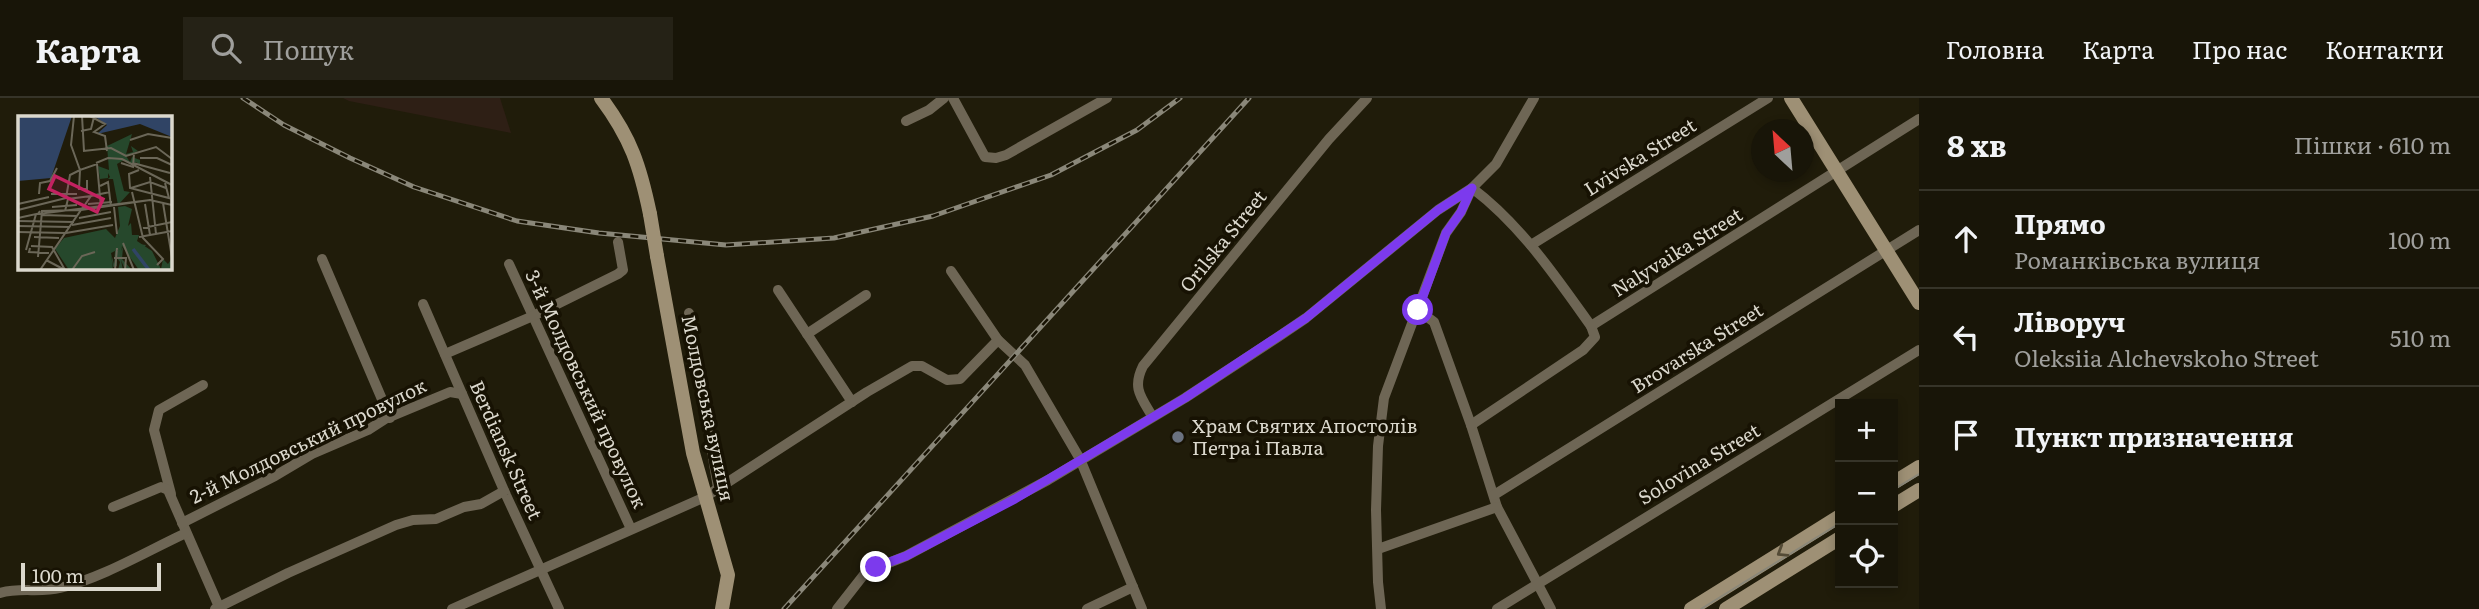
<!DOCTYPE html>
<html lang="uk">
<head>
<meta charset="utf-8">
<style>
  :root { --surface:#181508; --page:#252216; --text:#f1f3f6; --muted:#9f9f9c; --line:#363429 }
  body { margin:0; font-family:Literata,serif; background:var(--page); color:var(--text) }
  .controls { position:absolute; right:21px; bottom:21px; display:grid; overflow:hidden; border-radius:0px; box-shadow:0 4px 10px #0003 }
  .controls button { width:63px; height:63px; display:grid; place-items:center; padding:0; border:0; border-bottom:2px solid var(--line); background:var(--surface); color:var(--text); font:35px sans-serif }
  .compass { position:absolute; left:1751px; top:21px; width:63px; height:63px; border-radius:50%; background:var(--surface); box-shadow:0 4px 10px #0003; rotate:334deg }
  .scale { position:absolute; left:21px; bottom:18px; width:140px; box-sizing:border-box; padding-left:7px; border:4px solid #dbd8cd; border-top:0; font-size:19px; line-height:24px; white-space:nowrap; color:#dbd8cd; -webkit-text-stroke:5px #171203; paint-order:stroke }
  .stop { position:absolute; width:21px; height:21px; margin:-16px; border:5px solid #7c3aed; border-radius:50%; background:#fff }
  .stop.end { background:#7c3aed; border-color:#fff; box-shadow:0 2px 7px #0008 }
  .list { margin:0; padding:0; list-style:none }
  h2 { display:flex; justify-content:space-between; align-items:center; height:91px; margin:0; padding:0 28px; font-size:30px }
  h2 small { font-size:23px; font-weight:400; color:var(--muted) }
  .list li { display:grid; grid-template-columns:46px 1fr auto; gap:21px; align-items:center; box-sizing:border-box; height:98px; padding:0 28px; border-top:2px solid var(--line) }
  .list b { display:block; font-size:26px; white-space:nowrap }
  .list p { margin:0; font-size:23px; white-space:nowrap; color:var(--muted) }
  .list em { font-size:23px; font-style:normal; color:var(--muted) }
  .icon { flex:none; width:38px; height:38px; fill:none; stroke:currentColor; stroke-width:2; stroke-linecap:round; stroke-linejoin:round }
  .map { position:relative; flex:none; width:1919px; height:511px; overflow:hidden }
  header { display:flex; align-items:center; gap:42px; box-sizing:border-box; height:98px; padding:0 35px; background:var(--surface); border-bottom:2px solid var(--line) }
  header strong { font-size:33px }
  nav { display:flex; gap:38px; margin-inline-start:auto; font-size:24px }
  .search { width:490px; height:63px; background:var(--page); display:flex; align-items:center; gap:18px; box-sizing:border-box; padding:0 24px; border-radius:0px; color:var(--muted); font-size:26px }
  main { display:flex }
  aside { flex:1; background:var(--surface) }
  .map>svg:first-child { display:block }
  .industrial { fill:#2e1f15 }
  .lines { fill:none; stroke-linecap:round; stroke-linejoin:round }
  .street { stroke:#6e6655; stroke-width:10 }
  .secondary { stroke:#9e9075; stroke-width:14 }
  .tram { stroke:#8a8779; stroke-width:2 }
  .rail-casing { stroke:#8a8779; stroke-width:5 }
  .rail { stroke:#171203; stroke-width:2.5; stroke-dasharray:8; stroke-linecap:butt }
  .secondary-bridge { stroke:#9e9075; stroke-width:14 }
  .oneway { stroke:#544b36 }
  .route { stroke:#7c3aed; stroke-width:9 }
  .worship-dot { fill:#6b7280; stroke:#171203; stroke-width:2.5 }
  .labels { text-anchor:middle; stroke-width:7; stroke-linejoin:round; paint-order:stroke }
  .street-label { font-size:19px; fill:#dbd8cd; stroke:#171203 }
  .poi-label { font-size:19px; fill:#dbd8cd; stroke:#171203; text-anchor:start }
  .inset-river { fill:none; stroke:#304465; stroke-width:3.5 }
  .inset-road { fill:none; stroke:#6b6758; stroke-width:2 }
  .view { fill:#c32261; fill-opacity:0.15; stroke:#c32261; stroke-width:3.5 }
  .inset-edge { fill:none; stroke:#dbd8cd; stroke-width:3.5 }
</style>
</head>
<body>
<header>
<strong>Карта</strong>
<div class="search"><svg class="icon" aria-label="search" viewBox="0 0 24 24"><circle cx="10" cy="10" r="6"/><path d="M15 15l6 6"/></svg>Пошук</div>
<nav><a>Головна</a><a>Карта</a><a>Про нас</a><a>Контакти</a></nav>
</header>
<main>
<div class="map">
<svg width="1919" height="511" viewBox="0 0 1919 511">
  <rect width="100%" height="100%" fill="#201c0a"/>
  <path class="industrial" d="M343,0h157l11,35 -162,-32z"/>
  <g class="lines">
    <g class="street">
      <path d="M953,0l32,59 11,1 10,-3 101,-57"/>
      <path d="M906,23l23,-11 15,-12"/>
      <path d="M1472,90c49,37 84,89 119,138"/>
      <path d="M1531,147l237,-147"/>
      <path d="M322,161l68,159"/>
      <path d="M509,166l122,265"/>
      <path d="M951,173l47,69 27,25 55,94 62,150"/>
      <path d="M778,192l74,112"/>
      <path d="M423,206l83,191 53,114"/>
      <path d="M1418,212l16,12 37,103 26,82 54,102"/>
      <path d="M689,215l29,175"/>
      <path d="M807,236l59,-39"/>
      <path d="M445,256l88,-38 85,-42 5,-4 -5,-28"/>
      <path d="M1152,318c-11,-19 -20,-28 -9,-50l186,-227 38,-41"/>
      <path d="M1471,327l112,-75 12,-13 -4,-11 328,-207"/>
      <path d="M171,396l-17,-64 5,-20 44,-25"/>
      <path d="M1494,397l425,-265"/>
      <path d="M113,409l48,-20 7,3 52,119"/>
      <path d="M182,425l93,-47 37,-22 56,-24 17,-11 65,-27 12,2"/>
      <path d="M1378,451l119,-42"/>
      <path d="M0,495c19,-6 40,0 60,-5 44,-11 85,-36 126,-55"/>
      <path d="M215,511l73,-36 108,-48 17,-5 23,-1 28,-12 17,-3 23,-13"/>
      <path d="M452,511l253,-112 162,-105 45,-26h10l25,14 13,-1 38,-39"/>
      <path d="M837,511l29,-37 40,-16 142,-76 137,-82 93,-61 28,-19 132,-108 34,-22"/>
      <path d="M1087,511l46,-22"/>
      <path d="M1381,511l-3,-27 -2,-72 2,-64 6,-48 62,-165 15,-21 11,-24 24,-24 38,-66"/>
      <path d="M1497,511l422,-259"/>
    </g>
    <g class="secondary">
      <path d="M601,0c30,40 39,68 49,116"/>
      <path d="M1791,0l128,205"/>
      <path d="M657,158l36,197 35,122 -6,34"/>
      <path d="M1893,385l26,-16"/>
      <path d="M1893,408l26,-16"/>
      <path d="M1691,511l149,-93"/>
      <path d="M1726,511l114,-71"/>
    </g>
    <g class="tram">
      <path d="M1893,392l26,-16"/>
      <path d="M1701,511l139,-86"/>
    </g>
    <defs>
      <g id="rail">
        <path d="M243,0l41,27 66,33 64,29 103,34 82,12 127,12 108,-7 99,-22 118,-41 86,-45 43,-32"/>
        <path d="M784,511l465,-511"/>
      </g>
    </defs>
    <use href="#rail" class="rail-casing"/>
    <use href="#rail" class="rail"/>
    <path class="secondary-bridge" d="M650,116l7,42"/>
  </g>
  <defs><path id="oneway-chevron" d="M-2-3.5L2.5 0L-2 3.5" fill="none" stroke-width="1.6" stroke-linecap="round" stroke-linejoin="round" transform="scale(1.75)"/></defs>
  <use class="oneway" href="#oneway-chevron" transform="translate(1782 454) rotate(148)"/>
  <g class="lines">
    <path class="route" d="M876,469l30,-11 109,-57 170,-101 121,-80 132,-108 34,-22 -11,24 -15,21 -28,77"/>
  </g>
  <circle class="worship-dot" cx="1178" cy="339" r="7"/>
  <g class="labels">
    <g class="street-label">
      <text transform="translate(1640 59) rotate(-32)" y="7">Lvivska Street</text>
      <text transform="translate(1223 143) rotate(-51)" y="7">Orilska Street</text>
      <text transform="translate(1677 154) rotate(-32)" y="7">Nalyvaika Street</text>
      <text transform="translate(1697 250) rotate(-32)" y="7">Brovarska Street</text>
      <text transform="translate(586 291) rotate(65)" y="7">3-й Молдовський провулок</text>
      <text transform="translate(708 310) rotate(78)" y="7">Молдовська вулиця</text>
      <text transform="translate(308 343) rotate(-26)" y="7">2-й Молдовський провулок</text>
      <text transform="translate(506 352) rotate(66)" y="7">Berdiansk Street</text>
      <text transform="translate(1699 366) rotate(-31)" y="7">Solovina Street</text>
    </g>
    <g class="poi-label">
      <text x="1192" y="335">Храм Святих Апостолів<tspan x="1192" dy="22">Петра і Павла</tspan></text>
    </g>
  </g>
  <g transform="translate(18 18)">
    <rect width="154" height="154" fill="#201c0a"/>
    <path d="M109,104l-2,12 8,14 7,5 -2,-7 8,1 -5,6 3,8 -21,-18 -5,7 3,3 2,-4 -1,12 10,11h-7l-4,-10 2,10h-5l2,-8 -3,-4v8l-4,1 -2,-14 3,11 1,-13 -4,-1 7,1v-8l-12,-1 12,-2z" fill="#2b4830"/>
    <path d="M114,18l-6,20 7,-2 -2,-6 7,5 -12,5 4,6 2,-5 8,3v5l-4,-3 -3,4 -9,-6 -7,4 7,27 6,1 -12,13 -5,-26h-5l2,-2 -2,-4v5l-8,1 -2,-13 11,4 -2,-24zM107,90l7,3 -4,17 3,-3 1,12h7l-2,6 15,10 9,18 2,-10 5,5 4,-6v12h-33l-17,-24 -1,10 -2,-7 -8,4 2,17h-44l-14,-21 9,-11 42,-9 9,9 5,-12 -2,-19z" fill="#26482c"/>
    <path d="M0,0h54l-21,62 -33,3zM76,0h78v21l-32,-13 -43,10 10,-9z" fill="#304465"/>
    <path class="inset-river" d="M115,133l16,21"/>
    <path class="inset-road" d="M56,0l-3,29 9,25 17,-6 4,44M64,0l2,35M72,0l15,8 -11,8 11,4 2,15M63,15l10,-2 3,-12M112,24l18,-6 24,4M65,35l28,-3 15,8 30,-9 16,12M122,42h17l15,7M78,47l12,-5 14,1 50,26M103,47l12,4 1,-14M115,47l37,10M62,54l-1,19h8v-9M121,54l-10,4 1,14 39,10 -4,-15M132,61l6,57M82,70l8,-4 3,25M113,72l19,-6 16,6M114,76l11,46 20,21 -6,6M21,78l1,-11 10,-2 7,-13M33,78h26M48,82l4,-23 10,-5M145,87l9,55M0,88l31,-7M70,88l24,-2M127,88l5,31M34,91l25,-2M96,91l3,27M64,93l9,-13 19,-4M0,94l48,-12M22,95l-2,3 112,-14 22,5M47,95l3,-12 23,-3M23,99l36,1M0,102l18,-4 -10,36M61,102l32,-6M0,105l56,1M54,109l39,-7M0,110l52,1M125,112l29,-6M0,116l47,1M48,117l47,-8M16,121l25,1M121,121l33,-6M105,127l11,27M13,130l21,1 13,23M12,132l-1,4 20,1M20,141l4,-46 39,-1M96,142h12l-1,12M28,144l19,10M22,154l41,-60 69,-10 22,5M54,154l10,-14 13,-4M97,154l2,-22"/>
    <path class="view" d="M37,60l48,23 -6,13 -48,-23z"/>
    <rect width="154" height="154" class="inset-edge"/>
  </g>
</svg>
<div class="controls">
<button>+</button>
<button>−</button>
<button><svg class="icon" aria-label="locate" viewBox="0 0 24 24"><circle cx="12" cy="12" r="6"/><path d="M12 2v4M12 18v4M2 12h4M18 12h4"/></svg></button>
</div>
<svg class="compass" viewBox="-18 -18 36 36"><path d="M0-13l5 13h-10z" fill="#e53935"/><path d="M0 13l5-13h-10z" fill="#9f9f9c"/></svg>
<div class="scale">100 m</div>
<div class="stop" style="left:1418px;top:212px"></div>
<div class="stop end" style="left:876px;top:469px"></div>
</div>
<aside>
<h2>8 хв<small>Пішки · 610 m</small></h2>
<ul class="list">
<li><svg class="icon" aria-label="ahead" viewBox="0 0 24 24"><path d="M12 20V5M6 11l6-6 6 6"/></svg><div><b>Прямо</b><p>Романківська вулиця</p></div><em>100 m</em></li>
<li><svg class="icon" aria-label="left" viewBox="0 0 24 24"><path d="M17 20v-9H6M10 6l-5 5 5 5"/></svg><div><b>Ліворуч</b><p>Oleksiia Alchevskoho Street</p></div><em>510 m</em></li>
<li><svg class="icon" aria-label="arrive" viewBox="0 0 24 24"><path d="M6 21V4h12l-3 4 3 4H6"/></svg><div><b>Пункт призначення</b></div></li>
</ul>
</aside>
</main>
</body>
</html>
